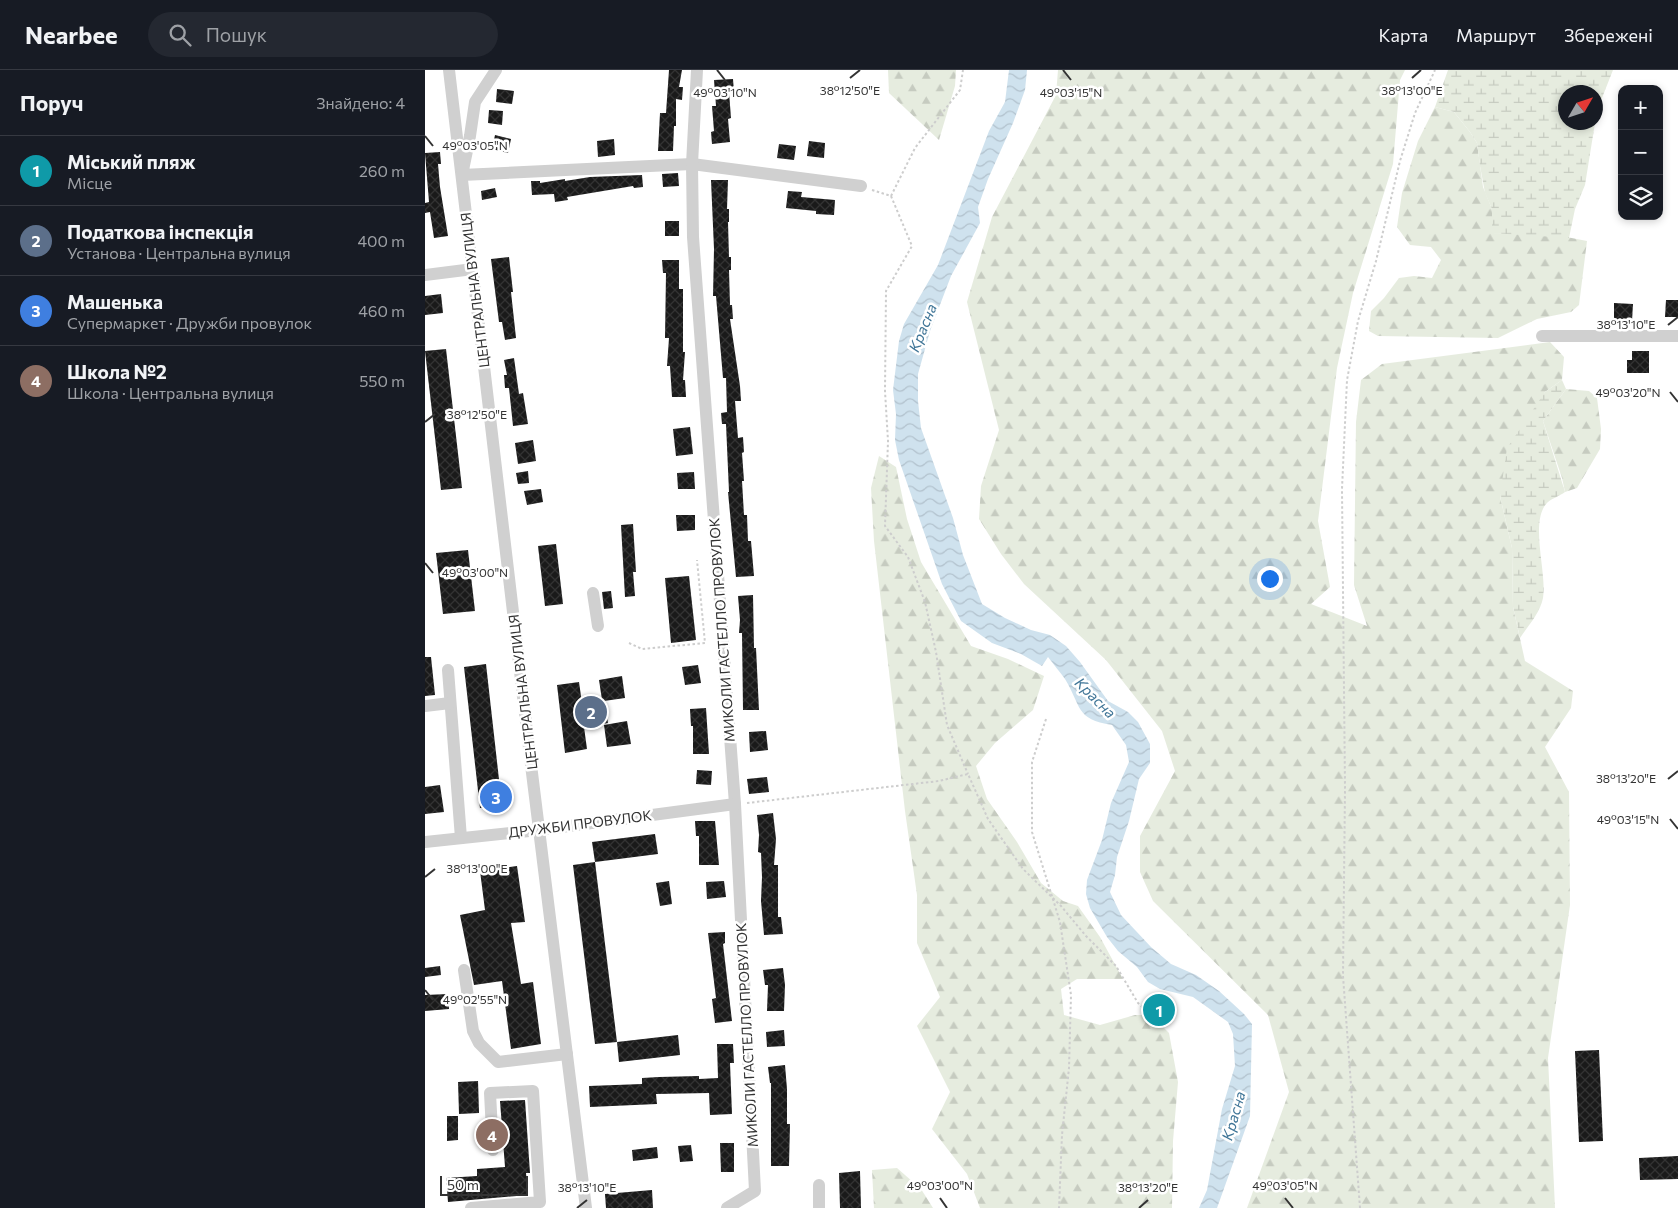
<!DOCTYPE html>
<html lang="uk">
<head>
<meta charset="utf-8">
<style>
  :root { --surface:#171b24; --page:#242831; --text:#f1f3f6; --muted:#9ea1a6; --line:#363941; --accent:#7c3aed }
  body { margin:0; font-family:Commissioner,sans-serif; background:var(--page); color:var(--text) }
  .controls { position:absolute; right:15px; top:15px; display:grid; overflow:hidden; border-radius:10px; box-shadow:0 2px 8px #0003 }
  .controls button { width:45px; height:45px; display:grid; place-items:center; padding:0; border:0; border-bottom:1px solid var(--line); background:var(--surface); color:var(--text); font:25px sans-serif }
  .compass { position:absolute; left:1133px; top:15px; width:45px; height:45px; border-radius:50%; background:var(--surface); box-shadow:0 2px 8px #0003; rotate:51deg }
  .scale { position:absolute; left:15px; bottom:12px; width:88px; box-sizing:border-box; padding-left:5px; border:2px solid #333; border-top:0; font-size:14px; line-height:18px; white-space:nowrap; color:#333; -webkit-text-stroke:4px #fff; paint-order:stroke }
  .you { position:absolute; left:844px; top:508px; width:18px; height:18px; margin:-12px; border:4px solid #fff; border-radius:50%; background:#1a73e8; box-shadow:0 0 0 8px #1a73e833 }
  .badge { display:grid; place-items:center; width:32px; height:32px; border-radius:50%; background:var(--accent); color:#fff; font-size:16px; font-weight:700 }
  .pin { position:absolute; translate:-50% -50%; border:2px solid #fff; box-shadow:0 1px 5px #0006 }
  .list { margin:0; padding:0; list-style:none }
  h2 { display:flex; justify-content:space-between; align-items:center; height:65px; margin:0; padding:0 20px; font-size:21px }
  h2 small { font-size:16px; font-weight:400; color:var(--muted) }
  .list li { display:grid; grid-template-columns:32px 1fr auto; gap:15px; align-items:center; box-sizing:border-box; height:70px; padding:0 20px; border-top:1px solid var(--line) }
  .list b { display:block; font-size:19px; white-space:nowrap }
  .list p { margin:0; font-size:16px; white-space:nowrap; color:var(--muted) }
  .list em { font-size:16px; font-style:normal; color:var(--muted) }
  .icon { flex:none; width:28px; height:28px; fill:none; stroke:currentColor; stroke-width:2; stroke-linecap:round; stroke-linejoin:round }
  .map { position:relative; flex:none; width:1253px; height:1138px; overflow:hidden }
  header { display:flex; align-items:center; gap:30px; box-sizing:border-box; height:70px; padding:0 25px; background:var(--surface); border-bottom:1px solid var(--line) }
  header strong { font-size:24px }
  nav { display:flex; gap:28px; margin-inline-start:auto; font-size:18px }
  .search { width:350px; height:45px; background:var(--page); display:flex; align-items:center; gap:12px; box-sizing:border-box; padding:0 18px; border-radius:28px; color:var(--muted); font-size:19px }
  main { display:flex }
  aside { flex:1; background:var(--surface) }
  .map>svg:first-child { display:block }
  .forest { fill:url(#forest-firs) }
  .wetland { fill:url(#wetland-marsh) }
  .water { fill:url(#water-waves) }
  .building { fill:url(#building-cross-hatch) }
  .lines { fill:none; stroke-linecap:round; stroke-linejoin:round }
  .path { stroke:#cdcdcd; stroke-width:2; stroke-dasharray:2.5 2.5; stroke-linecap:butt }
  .minor { stroke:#d0d0d0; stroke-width:12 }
  .ticks { fill:none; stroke:#333; stroke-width:2 }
  .labels { text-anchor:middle; stroke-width:5; stroke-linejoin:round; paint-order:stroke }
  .street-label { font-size:14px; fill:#333; stroke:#fff }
  .water-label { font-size:15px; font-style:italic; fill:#3f7597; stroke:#fff }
  .ticks-label { font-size:12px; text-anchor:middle; fill:#333; stroke:#fff; stroke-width:5; stroke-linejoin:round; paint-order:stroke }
</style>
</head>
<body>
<header>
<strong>Nearbee</strong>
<div class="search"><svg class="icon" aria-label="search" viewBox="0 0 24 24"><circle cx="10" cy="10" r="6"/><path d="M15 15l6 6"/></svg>Пошук</div>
<nav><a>Карта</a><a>Маршрут</a><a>Збережені</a></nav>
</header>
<main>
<aside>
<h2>Поруч<small>Знайдено: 4</small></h2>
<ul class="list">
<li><span class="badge" style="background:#0f9aa8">1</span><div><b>Міський пляж</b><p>Місце</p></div><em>260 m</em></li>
<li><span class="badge" style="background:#5c6f8a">2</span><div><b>Податкова інспекція</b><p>Установа · Центральна вулиця</p></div><em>400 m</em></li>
<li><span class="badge" style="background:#3f7fe0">3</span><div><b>Машенька</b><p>Супермаркет · Дружби провулок</p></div><em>460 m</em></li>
<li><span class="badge" style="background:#8d6e63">4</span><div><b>Школа №2</b><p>Школа · Центральна вулиця</p></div><em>550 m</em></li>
</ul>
</aside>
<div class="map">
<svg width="1253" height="1138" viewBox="0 0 1253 1138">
  <defs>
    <pattern id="forest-firs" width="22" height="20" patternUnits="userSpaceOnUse" patternTransform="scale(1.25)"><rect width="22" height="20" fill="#e6ecdf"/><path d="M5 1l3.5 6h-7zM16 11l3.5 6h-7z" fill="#c6cbc0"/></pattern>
    <pattern id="wetland-marsh" width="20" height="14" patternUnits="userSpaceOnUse" patternTransform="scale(1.25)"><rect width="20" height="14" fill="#e6ecdf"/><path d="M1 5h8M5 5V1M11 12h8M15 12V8" fill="none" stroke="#c6cbc0"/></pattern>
    <pattern id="water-waves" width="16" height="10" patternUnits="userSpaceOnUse" patternTransform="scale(1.25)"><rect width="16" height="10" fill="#cfe2ee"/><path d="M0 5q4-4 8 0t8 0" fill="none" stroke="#b2c2cd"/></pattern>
    <pattern id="building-cross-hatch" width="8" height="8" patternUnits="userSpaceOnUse" patternTransform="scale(1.25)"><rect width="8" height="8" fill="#1a1a1a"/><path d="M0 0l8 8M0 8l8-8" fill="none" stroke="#333"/></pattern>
  </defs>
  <rect width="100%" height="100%" fill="#fff"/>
  <g class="forest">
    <path d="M463,0h68l-1,16 -16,54 -50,-47z"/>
    <path d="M633,0h347l-5,10 -7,84 -40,129 -16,75 -19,153 12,66 -19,17 56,22 -13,-41 2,-163 5,-42 21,-16 168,-22 14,15 -2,23 -17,12 -45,104 12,52 1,59 12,54 48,30 -2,17 -26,39 24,45 1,113 -22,153 7,150h-308l42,-116 -21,-77 -115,-114 -13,-29v-36l35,-65 -13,-40 -56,-71 -82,-76 -23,-30 -22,-35 2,-33 18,-56 -32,-128 25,-85 64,-122z"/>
    <path d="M1010,37l19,5 16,20 7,11 6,44 9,22v24l59,1 36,7 -8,64 -8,7 -34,7 -39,19 -120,-2 -9,-5 2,-20 13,-13 15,-20 15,-2 18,2 9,-18 -10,-13 -21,-2 -13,-18 5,-34 16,-52z"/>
    <path d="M1141,319l23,2 8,7 4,31 -1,20 -23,39 -12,4 -3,-14 -19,-57z"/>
    <path d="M454,386l17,11 11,52 14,43 50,84 37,13 36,17 -11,34 -38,33 -19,23 11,33 30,43 24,41 22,18 15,5 22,31 23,42h-46l-16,10 3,26 36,10 35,-10h16l18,18 9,49 -5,59 -1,67h-192l-13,-34 -35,-45 18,-37 -33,-66 23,-29 -23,-54v-48l-12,-84 -31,-270 -3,-53z"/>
    <path d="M472,1098l24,21 12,19h-59l-2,-38z"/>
  </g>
  <g class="wetland">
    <path d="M1023,0h165l-13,33 -4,17 -1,-28h-30v30l30,1 -10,62 -10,24 -6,29 -77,-5v-24l-7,-16 -5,-27 -3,-23 -7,-11 -16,-20 -19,-5z"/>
    <path d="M1137,310l4,9 -23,32 22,71c-5,4 -15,7 -19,12 -16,20 1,68 -3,94 -3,15 -15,28 -23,40l-7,-31 -1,-59 -12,-52 7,-48 38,-56z"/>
  </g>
  <path class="water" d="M584,0h18l-2,20 -12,33 -25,56 -10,28 2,16 -29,53 -21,55 -12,43v27l3,27 32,90 10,37 19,49 23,14 26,12 19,5 16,11 14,16 28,39 20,11 10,10 12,22v19l-11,16 -10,42 -12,36 -2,18 -5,17 11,23 30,32 20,17 25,11 23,16 25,23 8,10 -2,92 -33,92h-18l8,-18 15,-81 13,-43 -2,-32 -5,-12 -35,-25 -33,-8 -12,-7 -11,-15 -19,-16 -11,-14 -17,-29 -4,-14 1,-14 15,-40 9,-37 18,-41 -3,-17 -14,-20c-37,-6 -30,-18 -47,-46 -5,-7 -11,-14 -17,-22l-6,9 -21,-12 -29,-11 -31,-22 -19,-37 -43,-124 -4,-20 1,-26 -3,-24 6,-49 5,-17 34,-59 51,-134 16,-29z"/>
  <g class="building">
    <path d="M244,0h13l-3,17h4l-1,13 -6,-1v27h-2l-1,25h-15l2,-38h6z"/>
    <path d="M308,9l1,13h-5l2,26 -3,1 2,23 -18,2 -1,-12 3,-1 -2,-25h4l-2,-26z"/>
    <path d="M72,19l17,2 -2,13 -16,-2z"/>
    <path d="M64,40l14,1 -1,14 -14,-2z"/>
    <path d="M70,65l16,4 -3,14 -16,-4z"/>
    <path d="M189,69l1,16 -17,2 -1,-16z"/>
    <path d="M384,71l16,2 -1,15 -17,-2z"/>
    <path d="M354,74l17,2 -2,14 -17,-2z"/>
    <path d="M15,82l1,12h-3l2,23 8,49 -14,2 -4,-26 -5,1v-10l4,-1 -4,-49z"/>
    <path d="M253,103l1,13 -16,1 -1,-13z"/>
    <path d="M217,105l1,12 -9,1 -1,-2 -66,11 1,3 -13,2 -1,-8 -22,1 -1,-14h9v2l25,-4v2l25,-4z"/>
    <path d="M286,110h17l-1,29h2v13h-1l1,35h2v13h-2l1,35h2l1,14h-3l10,67 1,15h-6l3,37 5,-1 1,15 -2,1 2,28h-2l2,34h3l1,26h3l3,35 -18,1 -8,-85h1l-3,-68h-4l-1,-11 6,-1 -1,-34h-3l-7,-82h-3l1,-47z"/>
    <path d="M70,118l2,9 -15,3 -1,-9z"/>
    <path d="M363,121l14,1 -1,5 34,3 -1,15 -18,-1v-3l-30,-3z"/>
    <rect x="240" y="151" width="14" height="15"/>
    <path d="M84,187l4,35h-2l5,46 -11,2 -3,-18h-3l-8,-63z"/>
    <path d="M237,190h17v29h4v63h2l-2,28h2l1,17h-14l-2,-31h-3l2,-28h-4l1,-65h-3z"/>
    <path d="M16,224l2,19 -18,2v-19z"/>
    <path d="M1241,230h12v17h-13z"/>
    <path d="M1189,233l19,1 -1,17 -18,-1z"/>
    <path d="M21,279l16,139 -21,2 -16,-139z"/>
    <path d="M1207,281h17v22h-22v-13h5z"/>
    <path d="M89,288l5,36 4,-1 5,31 -15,2 -4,-38h-4l-1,-13h3l-3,-15z"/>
    <path d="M265,357l3,27 -17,2 -3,-27z"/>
    <path d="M108,370l3,21 -18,3 -3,-21z"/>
    <path d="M103,401l1,12 -11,1 -2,-11z"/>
    <path d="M269,402l1,17h-17l-1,-16z"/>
    <path d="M116,419l2,13 -16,3 -3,-14z"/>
    <path d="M251,445h19v15l-18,1z"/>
    <path d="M208,454l3,48h-3l2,24 -10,1 -4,-72z"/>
    <path d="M131,474l7,60 -18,2 -7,-60z"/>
    <path d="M43,480l7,61 -32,3 -7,-61z"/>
    <path d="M264,506l7,64 -25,3 -6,-65z"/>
    <path d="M186,521l2,17 -9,1 -2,-17z"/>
    <path d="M328,525l1,53h2l3,62h-16l-1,-77h-3l1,-13 -2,-24z"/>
    <path d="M0,587h6l4,38 -10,1z"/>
    <path d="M61,594l16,142 -22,2 -16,-141z"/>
    <path d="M273,595l3,18 -16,2 -3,-18z"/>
    <path d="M197,606l3,22 -21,3 4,22 -24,4 3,22 -22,4 -8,-68 22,-3 3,21 20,-3 -3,-20z"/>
    <path d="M281,638l3,46h-16v-28h-2l-1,-17z"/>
    <path d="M202,651l4,23 -24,3 -3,-22z"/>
    <path d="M341,661l2,19 -18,2 -1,-20z"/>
    <path d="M272,700l15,1 -1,14 -15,-1z"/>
    <path d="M342,707l2,15 -20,2 -2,-15z"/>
    <path d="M15,715l4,27 -19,2v-27z"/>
    <path d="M348,743l3,26 -2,26h4v52h3l2,17 -19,1 -3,-34 1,-24 -1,-24 -3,-1 1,-17 -2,-20z"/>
    <path d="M270,751h20l4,44h-20v-29h-3z"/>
    <path d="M230,764l3,20 -63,8 -3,-20z"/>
    <path d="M170,792l22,180 -22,2 -22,-179z"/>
    <path d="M92,796l8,56 -14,1 10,61 12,-2 8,62 -30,5 -9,-68 -28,4 -14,-70 25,-5 -5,-39z"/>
    <path d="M244,811l3,23 -12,2 -4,-23z"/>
    <path d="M299,811l2,16 -19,2 -1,-17z"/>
    <path d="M300,862v11l-2,1 9,77 -17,2 -3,-24 4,-1 -8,-65z"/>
    <path d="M15,896l1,9 -16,2v-9z"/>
    <path d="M358,898l2,17 -1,26h-17l1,-26h-3l-2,-15z"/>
    <path d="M23,924l1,15 -24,2v-16z"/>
    <path d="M359,960l1,16 -18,1 -1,-15z"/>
    <path d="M253,965l2,20 -61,7 -2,-20z"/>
    <path d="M292,974h16l1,19h-4l2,51 -22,1 -1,-22 -53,1 1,10 -67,3 -1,-21 53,-2v-6l17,-1 40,-1v3l19,-1z"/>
    <path d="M1174,980l4,91 -24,1 -4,-91z"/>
    <path d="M360,995l2,24v35h3l-1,42h-18v-83h-1l-2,-16z"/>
    <path d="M53,1011l1,32 -20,1 -1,-32z"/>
    <path d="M100,1030l5,73h-4l2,22 -80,7 -2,-24 31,-2v-7l28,-2 -5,-66z"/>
    <path d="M22,1046h11v24l-11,1z"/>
    <path d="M295,1073h14v29h-13z"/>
    <path d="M266,1075l2,16 -13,1 -2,-16z"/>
    <path d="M232,1077l1,11 -25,3 -1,-11z"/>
    <path d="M1253,1086v23l-38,1 -1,-22z"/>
    <path d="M435,1101l1,37h-21l-1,-35z"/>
    <path d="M227,1120l1,18h-47l-1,-14z"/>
  </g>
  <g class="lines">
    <g class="path">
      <path d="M447,120l19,6 24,-48 45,-58 3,-20"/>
      <path d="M466,126l21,50 -26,45 -1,100 3,50 -3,85 23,31 17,45 11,50 11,73 21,49"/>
      <path d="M204,573l13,6 63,-6 -8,-83"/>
      <path d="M621,649l-14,43v70l28,90 11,73 -2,73 -7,67 -3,73"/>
      <path d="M322,733l192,-22 29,-7 20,45 35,50 38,37 25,30 30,30 22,37 21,20"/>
      <path d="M935,1138l-17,-232 2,-187 -3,-300 5,-109 11,-59 18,-60 24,-100 15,-48 20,-43"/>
    </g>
    <g class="minor">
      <path d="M24,0l83,703 54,435"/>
      <path d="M71,0l-21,32 -5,34 -8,39 230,-11 169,22"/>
      <path d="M272,0l-5,94 1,73 42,567 20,387 -28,17"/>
      <path d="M0,205l48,-6"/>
      <path d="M1117,266h136"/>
      <path d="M168,523l5,33"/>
      <path d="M23,600l13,168"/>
      <path d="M0,636l25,-3"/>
      <path d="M0,772l114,-12 196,-26"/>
      <path d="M39,900l9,61 6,12 19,19 69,-8"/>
      <path d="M394,1115v23"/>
      <path d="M46,1138l69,-6 -7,-111 -43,2 3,57"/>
    </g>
  </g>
  <path class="ticks" d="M292,0l8,10M638,0l8,10M425,8l10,-8M987,8l9,-8M0,66l8,10M1243,255l10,-8M1245,322l8,10M0,352l10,-8M0,493l8,10M1243,709l10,-8M1245,749l8,10M0,807l10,-8M0,920l8,10M515,1128l7,10M860,1128l8,10M152,1138l10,-8M714,1138l9,-8"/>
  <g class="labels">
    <g class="street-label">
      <text transform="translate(50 220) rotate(-97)" y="5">ЦЕНТРАЛЬНА ВУЛИЦЯ</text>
      <text transform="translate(297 560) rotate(-94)" y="5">МИКОЛИ ГАСТЕЛЛО ПРОВУЛОК</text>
      <text transform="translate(98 622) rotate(-97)" y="5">ЦЕНТРАЛЬНА ВУЛИЦЯ</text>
      <text transform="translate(155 754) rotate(-7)" y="5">ДРУЖБИ ПРОВУЛОК</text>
      <text transform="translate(322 965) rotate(-93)" y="5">МИКОЛИ ГАСТЕЛЛО ПРОВУЛОК</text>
    </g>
    <g class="water-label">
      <text transform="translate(498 258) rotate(-68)" y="5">Красна</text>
      <text transform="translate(670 628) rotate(45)" y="5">Красна</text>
      <text transform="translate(809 1046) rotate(-74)" y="5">Красна</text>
    </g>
  </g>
  <g class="ticks-label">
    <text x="425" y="25">38°12'50"E</text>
    <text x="987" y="25">38°13'00"E</text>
    <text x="300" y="27">49°03'10"N</text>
    <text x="646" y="27">49°03'15"N</text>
    <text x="50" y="80">49°03'05"N</text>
    <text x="1201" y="259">38°13'10"E</text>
    <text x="1203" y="327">49°03'20"N</text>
    <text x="52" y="349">38°12'50"E</text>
    <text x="50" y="507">49°03'00"N</text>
    <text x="1201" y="713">38°13'20"E</text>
    <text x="1203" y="754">49°03'15"N</text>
    <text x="52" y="803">38°13'00"E</text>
    <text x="50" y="934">49°02'55"N</text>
    <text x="515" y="1120">49°03'00"N</text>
    <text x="860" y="1120">49°03'05"N</text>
    <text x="162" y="1122">38°13'10"E</text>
    <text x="723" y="1122">38°13'20"E</text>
  </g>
</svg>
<div class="controls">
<button>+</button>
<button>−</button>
<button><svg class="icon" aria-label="layers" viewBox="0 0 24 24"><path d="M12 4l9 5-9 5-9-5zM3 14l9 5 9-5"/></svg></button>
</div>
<svg class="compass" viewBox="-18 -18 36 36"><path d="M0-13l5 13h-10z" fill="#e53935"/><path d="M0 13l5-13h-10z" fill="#9ea1a6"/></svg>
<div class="scale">50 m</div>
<div class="you"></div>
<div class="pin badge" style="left:734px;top:940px;background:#0f9aa8">1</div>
<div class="pin badge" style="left:166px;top:642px;background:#5c6f8a">2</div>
<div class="pin badge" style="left:71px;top:727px;background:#3f7fe0">3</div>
<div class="pin badge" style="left:67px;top:1065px;background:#8d6e63">4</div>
</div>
</main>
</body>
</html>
